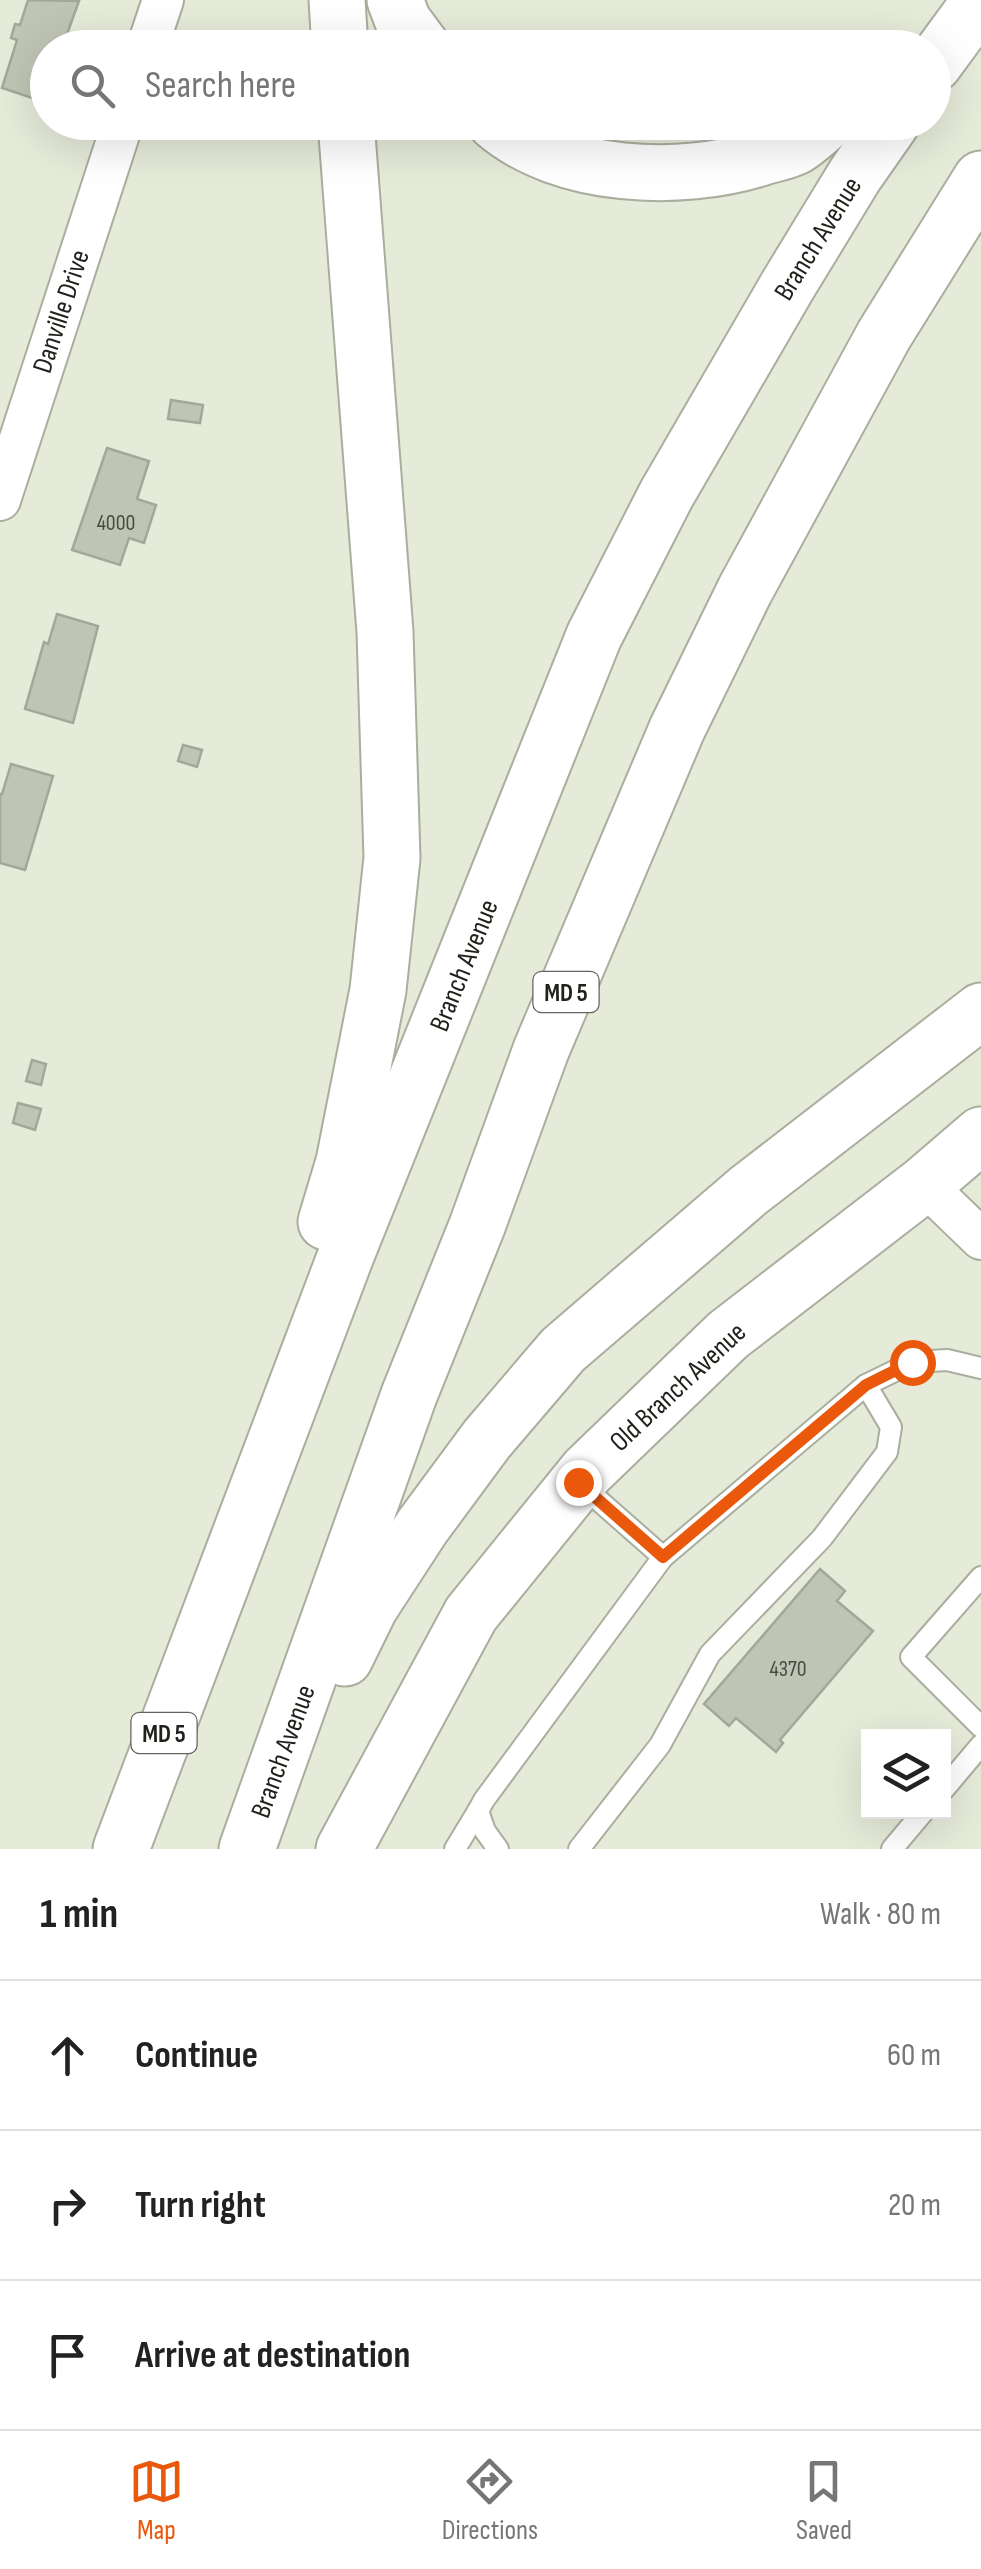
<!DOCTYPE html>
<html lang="en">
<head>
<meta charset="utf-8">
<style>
  :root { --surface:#fff; --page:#f6f6f6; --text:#222; --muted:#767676; --line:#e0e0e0; --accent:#ea580c }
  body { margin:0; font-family:"Sofia Sans Condensed",sans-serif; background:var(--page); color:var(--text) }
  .controls { position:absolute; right:30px; bottom:30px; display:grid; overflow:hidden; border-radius:0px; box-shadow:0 10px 40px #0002 }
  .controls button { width:90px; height:90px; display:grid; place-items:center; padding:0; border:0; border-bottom:2px solid var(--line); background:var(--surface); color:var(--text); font:50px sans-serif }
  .stop { position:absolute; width:30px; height:30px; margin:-22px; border:8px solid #ea580c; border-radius:50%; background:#fff }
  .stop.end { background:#ea580c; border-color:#fff; box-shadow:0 2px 10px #0008 }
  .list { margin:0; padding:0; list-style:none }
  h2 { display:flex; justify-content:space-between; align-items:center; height:130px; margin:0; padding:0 40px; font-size:42px }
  h2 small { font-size:32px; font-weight:400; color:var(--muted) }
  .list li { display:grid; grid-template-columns:65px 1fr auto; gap:30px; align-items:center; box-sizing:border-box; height:150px; padding:0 40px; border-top:2px solid var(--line) }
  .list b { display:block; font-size:38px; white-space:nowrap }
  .list em { font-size:32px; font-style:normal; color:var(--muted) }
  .icon { flex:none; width:55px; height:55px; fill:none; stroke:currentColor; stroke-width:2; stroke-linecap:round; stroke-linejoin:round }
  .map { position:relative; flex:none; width:981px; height:1849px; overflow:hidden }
  .search { position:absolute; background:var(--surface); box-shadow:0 10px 40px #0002; left:30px; right:30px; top:30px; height:110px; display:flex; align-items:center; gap:25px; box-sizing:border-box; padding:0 35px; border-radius:55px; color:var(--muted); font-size:38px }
  .sheet { height:580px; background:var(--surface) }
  nav { display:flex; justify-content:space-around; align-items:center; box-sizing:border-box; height:140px; border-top:2px solid var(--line); background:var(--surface); font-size:28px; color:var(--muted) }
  nav a { display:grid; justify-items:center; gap:5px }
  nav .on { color:var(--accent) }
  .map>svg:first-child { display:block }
  .building { fill:#bfc4b4; stroke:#a3a798; stroke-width:2.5 }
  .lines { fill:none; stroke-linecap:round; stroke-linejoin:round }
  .lane-casing { stroke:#a9ae9e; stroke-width:24 }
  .street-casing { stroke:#a9ae9e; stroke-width:44 }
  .secondary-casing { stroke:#a9ae9e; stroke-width:59 }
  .highway-casing { stroke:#a9ae9e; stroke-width:59 }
  .lane { stroke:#fff; stroke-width:20 }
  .street { stroke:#fff; stroke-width:40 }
  .secondary { stroke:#fff; stroke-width:55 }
  .highway { stroke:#fff; stroke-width:55 }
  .route { stroke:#ea580c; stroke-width:12 }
  .labels { text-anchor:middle; stroke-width:8; stroke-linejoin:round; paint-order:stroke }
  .number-label { font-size:22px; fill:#474a41 }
  .shield { fill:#fff; stroke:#62645f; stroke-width:2.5 }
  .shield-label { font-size:25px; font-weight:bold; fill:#1f211b }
  .street-label { font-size:28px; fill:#1f211b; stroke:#fff }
</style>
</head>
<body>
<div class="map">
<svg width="981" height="1849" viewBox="0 0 981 1849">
  <rect width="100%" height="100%" fill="#e5ead9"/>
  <g class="building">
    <path d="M28,0l51,1 -17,47h-14v21l-10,31 -36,-12 15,-48 -6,-2 4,-14 5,1z"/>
    <path d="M171,400l32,5 -3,18 -32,-4z"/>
    <path d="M107,448l42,13 -12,38 19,6 -12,38 -15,-5 -9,27 -48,-15z"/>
    <path d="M57,614l41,12 -25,97 -48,-14 19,-67 4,2z"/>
    <path d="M183,745l19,5 -5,17 -19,-6z"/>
    <path d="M11,764l42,12 -28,94 -25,-7v-69h2z"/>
    <path d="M32,1060l14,4 -5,21 -15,-4z"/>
    <path d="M18,1103l23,6 -6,21 -22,-7z"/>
    <path d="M820,1569l25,22 -8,10 36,30 -93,109 3,3 -7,9 -40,-34 -7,8 -25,-22z"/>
  </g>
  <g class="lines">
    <defs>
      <g id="lane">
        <path d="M663,1557l203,-172 47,-23 34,-2 34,8"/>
        <path d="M981,1577l-70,80 70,70"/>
        <path d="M944,1789l37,-44"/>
        <path d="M455,1849l23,-38"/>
        <path d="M498,1849l-13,-18 -7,-20 6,-11 179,-243 -84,-74"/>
        <path d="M579,1849l81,-104 50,-91 112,-116 65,-86 4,-25 -25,-42"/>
        <path d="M892,1849l32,-38"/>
      </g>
      <g id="street">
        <path d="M147,48l16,-48"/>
        <path d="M0,500l123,-378"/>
        <path d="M924,1184l57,55"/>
      </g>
      <path id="secondary" d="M344,1849l127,-235 116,-143 141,-136 196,-151 57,-49"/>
      <g id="highway">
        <path d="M337,0l3,48"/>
        <path d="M395,0l8,21 20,27"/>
        <path d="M934,64l47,-64"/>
        <path d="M495,122c66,57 186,61 265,36 12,-4 26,-6 37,-12 10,-6 20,-16 30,-24"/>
        <path d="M326,1222l18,-60 34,-172 14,-132 -7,-226 -39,-510"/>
        <path d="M345,1658l25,-51 52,-80 65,-88 76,-89 185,-159 233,-180"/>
        <path d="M121,1849l225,-594 248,-619 72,-141 122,-210 67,-110 37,-53"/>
        <path d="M247,1849l162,-454 68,-169 64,-176 136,-321 68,-139 139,-255 97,-156"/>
      </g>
    </defs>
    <use href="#lane" class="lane-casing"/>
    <use href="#street" class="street-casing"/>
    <use href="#secondary" class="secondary-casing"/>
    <use href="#highway" class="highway-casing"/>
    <use href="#lane" class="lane"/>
    <use href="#street" class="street"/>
    <use href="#secondary" class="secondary"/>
    <use href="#highway" class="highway"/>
  </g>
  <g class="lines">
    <path class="route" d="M578,1482l85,75 203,-172 46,-23"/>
  </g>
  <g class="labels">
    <g class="number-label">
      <text x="116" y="530">4000</text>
      <text x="788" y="1676">4370</text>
    </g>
    <g class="shield">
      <rect x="533.5" y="972" width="65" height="40" rx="8"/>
      <rect x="131.5" y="1713" width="65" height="40" rx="8"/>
    </g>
    <g class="shield-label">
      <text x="566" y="1001">MD 5</text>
      <text x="164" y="1742">MD 5</text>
    </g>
    <g class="street-label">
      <text transform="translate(817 238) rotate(-58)" y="10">Branch Avenue</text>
      <text transform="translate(60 311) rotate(-72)" y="10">Danville Drive</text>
      <text transform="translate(463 965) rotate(-68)" y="10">Branch Avenue</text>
      <text transform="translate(677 1386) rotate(-43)" y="10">Old Branch Avenue</text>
      <text transform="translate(282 1751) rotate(-70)" y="10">Branch Avenue</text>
    </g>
  </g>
</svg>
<div class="controls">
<button><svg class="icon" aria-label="layers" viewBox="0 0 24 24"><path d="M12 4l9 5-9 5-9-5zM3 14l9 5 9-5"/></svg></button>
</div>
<div class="stop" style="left:912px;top:1362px"></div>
<div class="stop end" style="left:578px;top:1482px"></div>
<div class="search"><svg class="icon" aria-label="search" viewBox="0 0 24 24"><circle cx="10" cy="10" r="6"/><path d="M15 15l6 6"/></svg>Search here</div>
</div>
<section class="sheet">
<h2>1 min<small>Walk · 80 m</small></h2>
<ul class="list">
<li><svg class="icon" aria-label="ahead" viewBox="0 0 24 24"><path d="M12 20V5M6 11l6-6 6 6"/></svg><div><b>Continue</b></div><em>60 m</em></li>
<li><svg class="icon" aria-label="right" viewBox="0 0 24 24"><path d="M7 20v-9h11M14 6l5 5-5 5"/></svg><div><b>Turn right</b></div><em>20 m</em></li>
<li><svg class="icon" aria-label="arrive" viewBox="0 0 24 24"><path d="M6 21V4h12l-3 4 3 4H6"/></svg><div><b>Arrive at destination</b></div></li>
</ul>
</section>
<nav>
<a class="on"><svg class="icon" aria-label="map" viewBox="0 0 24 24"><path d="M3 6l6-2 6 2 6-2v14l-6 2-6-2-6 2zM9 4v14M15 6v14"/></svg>Map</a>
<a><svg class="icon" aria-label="directions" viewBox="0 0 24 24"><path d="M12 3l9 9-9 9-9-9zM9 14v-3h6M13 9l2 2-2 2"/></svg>Directions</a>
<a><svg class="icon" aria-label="saved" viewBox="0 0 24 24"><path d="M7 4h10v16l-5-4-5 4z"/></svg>Saved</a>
</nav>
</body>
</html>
